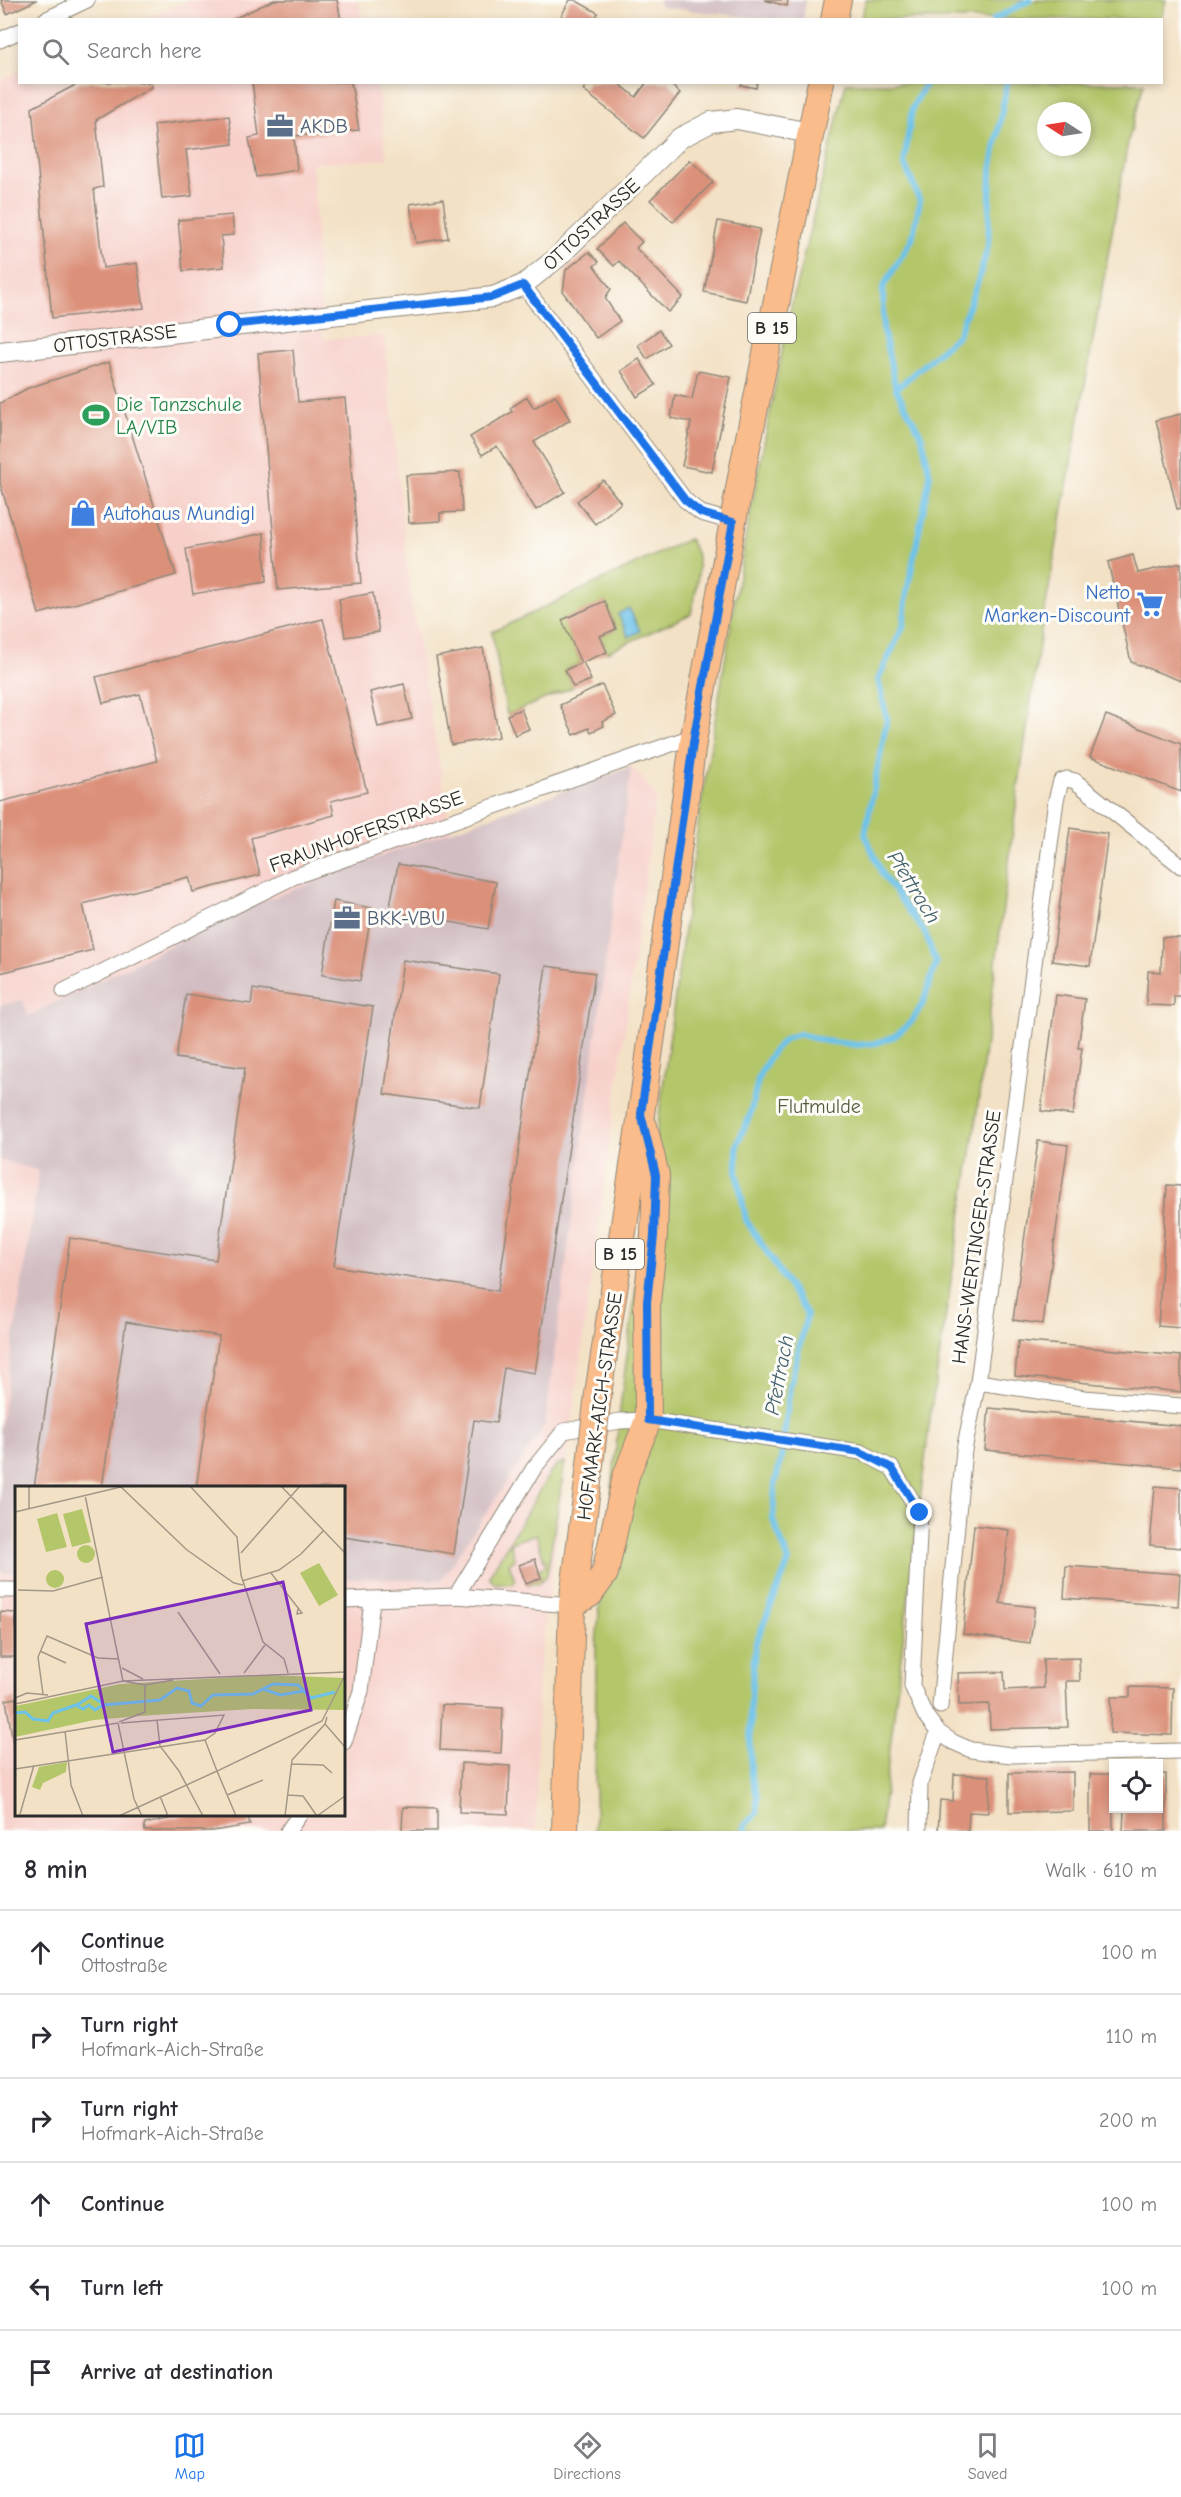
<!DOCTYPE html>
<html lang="en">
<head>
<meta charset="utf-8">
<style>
  :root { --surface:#fff; --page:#f2f2f3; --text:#2b2b33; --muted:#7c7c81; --line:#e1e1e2; --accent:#1a73e8 }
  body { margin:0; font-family:"Comic Neue",sans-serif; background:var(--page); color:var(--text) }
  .controls { position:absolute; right:18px; bottom:18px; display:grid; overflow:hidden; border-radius:0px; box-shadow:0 3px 9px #0003 }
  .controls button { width:54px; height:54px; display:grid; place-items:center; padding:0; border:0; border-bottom:2px solid var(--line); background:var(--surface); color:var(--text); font:30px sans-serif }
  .compass { position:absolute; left:1037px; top:102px; width:54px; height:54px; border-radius:50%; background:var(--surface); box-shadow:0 3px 9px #0003; rotate:282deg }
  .stop { position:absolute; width:18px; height:18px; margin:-14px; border:4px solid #1a73e8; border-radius:50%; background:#fff }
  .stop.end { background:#1a73e8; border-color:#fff; box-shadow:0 2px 6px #0008 }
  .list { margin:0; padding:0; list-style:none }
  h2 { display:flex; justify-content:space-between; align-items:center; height:78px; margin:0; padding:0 24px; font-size:26px }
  h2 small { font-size:20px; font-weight:400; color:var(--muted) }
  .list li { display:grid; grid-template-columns:39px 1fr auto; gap:18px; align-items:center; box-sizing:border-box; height:84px; padding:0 24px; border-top:2px solid var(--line) }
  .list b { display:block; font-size:22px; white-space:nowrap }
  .list p { margin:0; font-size:20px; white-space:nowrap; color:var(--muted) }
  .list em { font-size:20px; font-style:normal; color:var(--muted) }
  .icon { flex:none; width:33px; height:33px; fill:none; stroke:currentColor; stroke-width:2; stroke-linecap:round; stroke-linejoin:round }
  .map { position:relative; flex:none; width:1181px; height:1831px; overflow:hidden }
  .search { position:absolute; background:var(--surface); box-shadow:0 3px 9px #0003; left:18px; right:18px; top:18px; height:66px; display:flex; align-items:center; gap:15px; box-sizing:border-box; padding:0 21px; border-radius:0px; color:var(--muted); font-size:22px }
  .sheet { height:582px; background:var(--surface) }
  nav { display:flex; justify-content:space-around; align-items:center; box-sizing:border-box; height:84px; border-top:2px solid var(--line); background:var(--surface); font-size:16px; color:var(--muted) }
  nav a { display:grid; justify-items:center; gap:3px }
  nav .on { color:var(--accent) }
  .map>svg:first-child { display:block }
  .built { fill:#f7d0ca; fill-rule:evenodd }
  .industrial { fill:#d2bec2 }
  .green { fill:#b4c66a; stroke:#70784a; stroke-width:1.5; fill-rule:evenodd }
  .water { fill:#6dc2ea; stroke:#4c768a; stroke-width:1.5 }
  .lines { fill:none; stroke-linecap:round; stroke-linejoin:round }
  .stream { stroke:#6dc2ea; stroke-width:6 }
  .building { fill:#db9079 }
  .minor-casing { stroke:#8f8678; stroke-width:17 }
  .tertiary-casing { stroke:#8f8678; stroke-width:22 }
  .primary-casing { stroke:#8f8678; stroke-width:28 }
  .minor { stroke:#fff; stroke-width:15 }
  .tertiary { stroke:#fff; stroke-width:20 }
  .primary { stroke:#f9bc8a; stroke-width:26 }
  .primary-bridge-casing { stroke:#8f8678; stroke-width:28; stroke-linecap:butt }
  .primary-bridge { stroke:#f9bc8a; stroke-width:26 }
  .route { stroke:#1a73e8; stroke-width:8 }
  .labels { text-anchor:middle; stroke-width:6; stroke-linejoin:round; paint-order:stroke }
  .shield { fill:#fdfcf7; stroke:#6a6a68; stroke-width:1.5 }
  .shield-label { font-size:18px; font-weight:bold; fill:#2b2b2b }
  .service-label { font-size:20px; fill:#4e5e75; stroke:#fdfcf7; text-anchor:start }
  .street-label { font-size:20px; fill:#2b2b2b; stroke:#fdfcf7 }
  .leisure-label { font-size:20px; fill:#27864d; stroke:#fdfcf7; text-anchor:start }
  .shop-label { font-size:20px; fill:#366cbe; stroke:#fdfcf7; text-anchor:start }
  .park-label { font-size:20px; fill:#545a3e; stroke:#fdfcf7 }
  .water-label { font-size:21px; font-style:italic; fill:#42606e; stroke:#fdfcf7 }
  .inset-river { fill:none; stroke:#6dc2ea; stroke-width:3 }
  .inset-road { fill:none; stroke:#a39887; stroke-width:1.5 }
  .view { fill:#7b2cbf; fill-opacity:0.15; stroke:#7b2cbf; stroke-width:3 }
  .inset-edge { fill:none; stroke:#2b2b2b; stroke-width:3 }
</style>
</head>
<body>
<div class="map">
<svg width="1181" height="1831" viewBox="0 0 1181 1831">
  <rect width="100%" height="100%" fill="#fdfcf7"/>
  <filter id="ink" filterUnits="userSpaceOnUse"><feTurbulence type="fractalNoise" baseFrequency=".0167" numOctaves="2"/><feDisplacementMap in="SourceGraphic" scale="12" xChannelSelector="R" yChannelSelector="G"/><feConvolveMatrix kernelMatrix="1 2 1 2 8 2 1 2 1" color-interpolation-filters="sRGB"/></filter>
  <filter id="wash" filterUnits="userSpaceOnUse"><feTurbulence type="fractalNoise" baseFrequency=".008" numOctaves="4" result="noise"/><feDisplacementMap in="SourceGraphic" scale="24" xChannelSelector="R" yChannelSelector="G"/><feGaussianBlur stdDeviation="1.35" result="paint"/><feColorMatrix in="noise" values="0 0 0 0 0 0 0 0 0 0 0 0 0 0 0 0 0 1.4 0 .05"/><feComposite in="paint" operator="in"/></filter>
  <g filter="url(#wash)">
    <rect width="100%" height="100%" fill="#f3e1c5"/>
    <g class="built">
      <path d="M190,0h167l7,19 -221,1z"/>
      <path d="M19,71l1,11 357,1 10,76 -75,4 11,176 61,-3 27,264 40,231 180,-64 12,11 13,19 -118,878 -2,156h-536v-1750zM16,1488h328v326h-328z"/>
    </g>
    <g class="industrial">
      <path d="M658,0h148l-3,20 -37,-1 -105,-12z"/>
      <path d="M631,767l-86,658 -104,155 -97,-2v-90h-328v85l-16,-1v-143l39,-258 -39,-11v-155l23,-5 5,16 218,-108 160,-61z"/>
    </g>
    <g class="green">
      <path d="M866,0h300l-5,19h-300z"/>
      <path d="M846,83h298l-16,59 -87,490 -22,151 -44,344 -44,283 -51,421h-285l1,-188 25,-243 78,-583 46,-277 44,-225zM1046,111h36v36h-36z"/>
      <path d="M689,539c17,24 7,47 2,75l-84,38 -7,-16 16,-7 -11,-27 -42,18 18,43 -16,7 8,17 -66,28 -15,-83z"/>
      <path d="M565,1462l-18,113 -10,9h-11l15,-6 -3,-9 8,-3 -10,-32 -26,9 5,17 -6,3 6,17 -2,4 -19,-1 -5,-7 61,-103 7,-8z"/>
    </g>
    <path class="water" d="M629,608l11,23 -11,6 -11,-23z"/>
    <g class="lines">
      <g class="stream">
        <path d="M993,20l37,-20"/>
        <path d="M896,389l62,-54 20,-54 10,-35 3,-74 16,-90"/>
        <path d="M746,1831l-2,-5 13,-13v-17l-6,-21 -1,-64 5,-66 34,-84 -16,-41 2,-37 6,-24 9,-73 17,-72 -61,-94 -9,-47v-29l13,-29 9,-39 14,-25 13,-13 13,-4 26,7 32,4 20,-2 18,-7 17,-15 11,-18 13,-40 -11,-30 -43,-59 -17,-40 22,-115 -9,-40 25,-52 4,-35 23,-116 -8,-39 -26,-48 -13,-60v-42l29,-48 8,-38 -16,-38 8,-54 14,-27"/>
      </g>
    </g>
    <g id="blocks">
      <g class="building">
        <path d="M1,0h36l-30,14z"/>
        <path d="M274,0h63l4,20h-110z"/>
        <path d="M570,0h5l23,13 -4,7h-35z"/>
        <path d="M764,0h24l-1,6z"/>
        <path d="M81,82h69l2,5 -56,33 7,67 -9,2 9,79 34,-5 7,45 -92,10 -20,-210z"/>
        <path d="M252,82h99l8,48 -65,6 3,34 -41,7 -7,-39 10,-2z"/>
        <path d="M588,82h29l19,15 11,-15h21l12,11 -36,45 -61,-48z"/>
        <path d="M742,82h15l-1,6 -15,-3z"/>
        <path d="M229,116l4,28 -47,6 6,46 -30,3 -8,-74z"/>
        <path d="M690,160l23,22 -40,40 -23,-22z"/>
        <path d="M443,199l5,39 -32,5 -6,-39z"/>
        <path d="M232,215l2,20 -13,1 3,31 -41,4 -5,-51z"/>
        <path d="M718,221l42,8 -14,72 -42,-9z"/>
        <path d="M623,223l19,19 -6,6 47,49 -15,15 -49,-51 -5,5 -17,-17z"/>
        <path d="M589,252l10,10 -5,4 17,23 -6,9 15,23 -24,17 -33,-46 3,-22z"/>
        <path d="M659,330l10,14 -22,15 -9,-14z"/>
        <path d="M293,350l5,52 47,-4 16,185 -83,7 -20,-237z"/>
        <path d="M639,359l17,26 -19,12 -16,-26z"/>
        <path d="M109,362l67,213 -137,39 -39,-131v-80l28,-15z"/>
        <path d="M698,371l33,6 -19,95 -30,-6 9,-44 -20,-4 4,-23 17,4z"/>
        <path d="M555,395l15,25 -36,22 31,50 -29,18 -39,-64 -15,9 -12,-18 42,-25 -2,-4 17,-11 7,11z"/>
        <path d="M1181,414v94l-4,1 -21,-89z"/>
        <path d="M460,472l2,40 -22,1v8l-31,2 -3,-48z"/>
        <path d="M603,480l18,23 -26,21 -18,-23z"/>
        <path d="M264,533l2,49 -73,12 -7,-45z"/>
        <path d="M1133,555l5,18 43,-10v118l-50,-19 -23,-100z"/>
        <path d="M373,593l6,39 -34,5 -6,-38z"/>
        <path d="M605,601l11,28 -16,7 7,16 -24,10 8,18 -18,7 -8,-17 16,-7 -19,-43z"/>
        <path d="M323,619l44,173 -36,9 3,14 -83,23 9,37 -67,17 -4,-15 -106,27 10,46 -93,23v-171l157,-41 -17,-67 -37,9 -7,-26z"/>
        <path d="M483,648l16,89 -48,8 -15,-88z"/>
        <path d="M404,684l8,35 -34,8 -8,-35z"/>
        <path d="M602,685l14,30 -14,7 2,4 -13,6 -2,-4 -15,7 -14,-30z"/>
        <path d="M521,709l8,20 -14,6 -8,-20z"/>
        <path d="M1106,715l75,29v48l-91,-35z"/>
        <path d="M1070,828l38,6 -18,132 -38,-5z"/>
        <path d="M398,864l98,18 -8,47 -99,-18z"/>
        <path d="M334,901l38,7 -12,73 -38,-6z"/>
        <path d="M1162,937l19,1v58h-7v10l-28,-1 2,-34 13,1z"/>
        <path d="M403,960l96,14 -19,134 -96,-14z"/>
        <path d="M546,966l49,7 -60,400 -31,-5 -8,55 -22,-3 -20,134 -110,-17v-49h-148l23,-152 -93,-14 -24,166h-68l36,-250 146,22 29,-192 -69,-10 10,-64 65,10 2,-15 120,18 -39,259 164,25z"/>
        <path d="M1056,995l29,4 -7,49h4l-9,67 -32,-4z"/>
        <path d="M1038,1141l30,4 -25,179 -30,-4z"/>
        <path d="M1167,1185l14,1v142l-23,-2z"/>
        <path d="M1018,1341l163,15v36l-166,-16z"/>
        <path d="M989,1408l192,18v42l-196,-18z"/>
        <path d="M1155,1486l26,2v60l-31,-3z"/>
        <path d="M974,1525l35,5 -9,73 35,4 -5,36 -67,-9z"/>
        <path d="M535,1559l6,19 -15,6 -7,-19z"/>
        <path d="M1066,1566l114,8 -2,32 -114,-8z"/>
        <path d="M0,1612l16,1v44h-16z"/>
        <path d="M1079,1658l1,23h-14l2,46 -78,2 -1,-25 -30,1 -1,-32 46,-1 1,18 39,-2 -1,-29z"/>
        <path d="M1130,1687l43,1 -1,47 -62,-2 1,-36h19z"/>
        <path d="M16,1698v56h-1l-9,-54z"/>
        <path d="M442,1705l61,3 -2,45 -61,-3z"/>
        <path d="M461,1763l49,3 -2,48 -49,-2z"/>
        <path d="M1073,1772v39l-64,1v-39z"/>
        <path d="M954,1774l36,2 -2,37 -19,-1 -1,19h-30l2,-31 13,1z"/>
        <path d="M1090,1774h24v34h44v-34h8v57h-43l1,-20h-11v20h-23z"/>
        <path d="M403,1807l34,1v23h-35z"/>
        <path d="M192,1814h56l2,11 -37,6h-68l-1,-7z"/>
      </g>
    </g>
  </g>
  <g filter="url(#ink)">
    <use href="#blocks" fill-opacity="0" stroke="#8f8678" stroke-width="1.5"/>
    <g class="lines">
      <defs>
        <g id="minor">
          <path d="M45,20l42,-20"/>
          <path d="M0,40l20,-9"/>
          <path d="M523,285l162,215 16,13 32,9"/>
          <path d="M64,991l229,-114 401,-141"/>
          <path d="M978,1382l106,16 97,8"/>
          <path d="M0,1590h16"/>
          <path d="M456,1596l78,-128 30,-37 56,-10 28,-1 213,32 31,16 28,45 -8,173 13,29 13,17 15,10 18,8 40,5 170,-4"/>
          <path d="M344,1600l112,-4 116,9"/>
          <path d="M940,1706l24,-256 14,-68 78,-582 5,-19 6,-2 8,2 106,85"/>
          <path d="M344,1742l17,-51 11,-90"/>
          <path d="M288,1831l12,-17"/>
          <path d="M919,1831l1,-48 18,-51"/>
        </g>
        <path id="tertiary" d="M0,352l493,-55 30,-12 34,-27 123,-120 31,-16 26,-3 73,14"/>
        <g id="primary">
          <path d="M834,20l4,-20"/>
          <path d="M598,1394l43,-280 53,-378 48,-264 79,-390"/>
          <path d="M572,1605l18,-11 15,-21 21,-97 22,-56 -1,-118 7,-66 2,-61 -12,-49"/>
          <path d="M565,1831l7,-226 16,-123"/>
        </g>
      </defs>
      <use href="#minor" class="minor-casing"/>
      <use href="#tertiary" class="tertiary-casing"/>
      <use href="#primary" class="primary-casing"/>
      <use href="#minor" class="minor"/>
      <use href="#tertiary" class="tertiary"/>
      <use href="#primary" class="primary"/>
      <defs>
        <path id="primary-bridge" d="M588,1482l10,-88"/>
      </defs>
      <use href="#primary-bridge" class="primary-bridge-casing"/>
      <use href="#primary-bridge" class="primary-bridge"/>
    </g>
  </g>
  <g class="lines" filter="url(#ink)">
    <path class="route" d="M230,325l263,-28 30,-12 162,215 16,13 32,9 -39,214 -53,378 15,61 -2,61 -7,66 1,118 213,32 31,16 28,45"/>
  </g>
  <defs>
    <symbol id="office-bare" viewBox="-9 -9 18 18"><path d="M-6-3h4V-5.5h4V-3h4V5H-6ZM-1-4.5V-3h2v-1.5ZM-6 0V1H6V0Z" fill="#5c6f8a" stroke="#fdfcf7" stroke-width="2.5" paint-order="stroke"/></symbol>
    <symbol id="stadium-bare" viewBox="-9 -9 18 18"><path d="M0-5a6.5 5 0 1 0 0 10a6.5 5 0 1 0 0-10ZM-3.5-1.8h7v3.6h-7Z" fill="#2e9e5b" stroke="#fdfcf7" stroke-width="2.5" paint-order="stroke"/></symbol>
    <symbol id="shop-bare" viewBox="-9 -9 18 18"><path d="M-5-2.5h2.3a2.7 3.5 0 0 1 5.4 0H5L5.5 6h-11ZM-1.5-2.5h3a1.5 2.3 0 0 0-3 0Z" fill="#3f7fe0" stroke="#fdfcf7" stroke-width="2.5" paint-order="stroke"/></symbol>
    <symbol id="supermarket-bare" viewBox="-9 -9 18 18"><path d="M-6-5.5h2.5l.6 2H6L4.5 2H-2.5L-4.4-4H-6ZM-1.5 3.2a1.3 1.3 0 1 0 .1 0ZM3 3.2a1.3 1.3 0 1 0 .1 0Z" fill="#3f7fe0" stroke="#fdfcf7" stroke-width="2.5" paint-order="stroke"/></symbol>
  </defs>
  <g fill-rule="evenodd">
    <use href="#office-bare" x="261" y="107" width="38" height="38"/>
    <use href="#stadium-bare" x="77" y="396" width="38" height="38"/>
    <use href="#shop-bare" x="64" y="494" width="38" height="38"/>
    <use href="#supermarket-bare" x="1131" y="585" width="38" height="38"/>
    <use href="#office-bare" x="328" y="899" width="38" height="38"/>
  </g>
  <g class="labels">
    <g class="shield">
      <rect x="748" y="313" width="48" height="30" rx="4.5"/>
      <rect x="596" y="1239" width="48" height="30" rx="4.5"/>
    </g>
    <g class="shield-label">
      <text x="772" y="334">B 15</text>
      <text x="620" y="1260">B 15</text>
    </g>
    <g class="service-label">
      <text x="300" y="133">AKDB</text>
      <text x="367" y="925">BKK-VBU</text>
    </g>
    <g class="street-label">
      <text transform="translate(591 224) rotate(-43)" y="7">OTTOSTRASSE</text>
      <text transform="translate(115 338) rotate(-7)" y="7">OTTOSTRASSE</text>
      <text transform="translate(366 831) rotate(-20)" y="7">FRAUNHOFERSTRASSE</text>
      <text transform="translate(976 1237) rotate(-82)" y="7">HANS-WERTINGER-STRASSE</text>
      <text transform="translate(599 1406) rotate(-82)" y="7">HOFMARK-AICH-STRASSE</text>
    </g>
    <g class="leisure-label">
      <text x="116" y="411">Die Tanzschule<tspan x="116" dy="23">LA/VIB</tspan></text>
    </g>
    <g class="shop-label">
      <text x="103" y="520">Autohaus Mundigl</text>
      <text x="1130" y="599" text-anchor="end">Netto<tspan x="1130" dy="23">Marken-Discount</tspan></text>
    </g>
    <g class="park-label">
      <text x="819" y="1113">Flutmulde</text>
    </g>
    <g class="water-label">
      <text transform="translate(914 887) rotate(58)" y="7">Pfettrach</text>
      <text transform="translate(779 1375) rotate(-79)" y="7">Pfettrach</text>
    </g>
  </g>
  <g transform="translate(15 1486)">
    <rect width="330" height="330" fill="#f3e1c5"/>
    <path d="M67,23l9,33 -19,5 -9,-33zM42,27l10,34 -21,5 -9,-33zM62 68a9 9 0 1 1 18 0a9 9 0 1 1-18 0ZM304,77l19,32 -19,11 -19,-33zM31 93a9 9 0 1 1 18 0a9 9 0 1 1-18 0ZM253,189l77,3v32l-92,-1 -100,6 -59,5 -79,17v-31l10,-2 95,-20zM52,276l-1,10 -23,11 -3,7 -8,-3 7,-20z" fill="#b4c66a"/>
    <path class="inset-river" d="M248,203l17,6 24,-4M62,219l14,-9 11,7M0,227l10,-1 8,7 15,2 5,-8 23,-8 7,4 6,-4 6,5 8,-5 57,-5 17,-12 12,3 3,12 9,3 12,-11 40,-1 20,-10 25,1 13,13 24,-6"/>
    <path class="inset-road" d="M14,0v22M175,0l47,51 4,38 22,67 21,17 4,14M266,0l64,67M106,1l66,63 47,33 9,2M70,9l38,186M0,26l110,-26M226,67l59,-67M256,87l31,40 -5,1 1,-5M227,95l37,-11 22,-16 23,-24M3,104l35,1 50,-14M163,126l42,62M25,165l26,12M107,182l21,11M229,187l21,-28M108,195l22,4 28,-5M28,208l-5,-37 9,-21 51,22 21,1M0,212l12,-5 21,2M0,218l108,-23 222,-9M142,234l3,26 19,25 24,45M104,236l26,-10v-27M103,237l16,76 8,17M310,238l20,23M50,245l6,54 12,31M0,254l103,-17M276,278l32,1 9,8M0,283l190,-29 10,-7 9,-18 -103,8M212,309l36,-15M273,309l15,1 14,20M145,310l8,20M5,328l14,-49M104,330l98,-45 -12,-31M221,330l-19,-45 105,-50 23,-46M270,330l7,-56 33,-36 2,-7M302,330l28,-20"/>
    <path class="view" d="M268,96l28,128 -198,42 -27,-128z"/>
    <rect width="330" height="330" class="inset-edge"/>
  </g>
</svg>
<div class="controls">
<button><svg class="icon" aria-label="locate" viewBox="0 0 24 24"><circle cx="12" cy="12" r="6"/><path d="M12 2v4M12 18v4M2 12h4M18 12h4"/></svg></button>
</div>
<svg class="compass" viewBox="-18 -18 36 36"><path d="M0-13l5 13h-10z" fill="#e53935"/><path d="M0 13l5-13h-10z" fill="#7c7c81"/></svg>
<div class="stop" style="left:230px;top:325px"></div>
<div class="stop end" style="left:920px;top:1513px"></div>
<div class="search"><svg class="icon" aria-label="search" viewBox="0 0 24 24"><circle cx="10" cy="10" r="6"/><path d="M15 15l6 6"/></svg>Search here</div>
</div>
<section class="sheet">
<h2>8 min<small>Walk · 610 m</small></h2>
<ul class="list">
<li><svg class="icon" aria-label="ahead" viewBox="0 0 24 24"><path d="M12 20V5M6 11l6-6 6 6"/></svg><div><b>Continue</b><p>Ottostraße</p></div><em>100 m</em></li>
<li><svg class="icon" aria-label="right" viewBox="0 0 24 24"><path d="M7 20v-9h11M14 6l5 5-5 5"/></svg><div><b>Turn right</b><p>Hofmark-Aich-Straße</p></div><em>110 m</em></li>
<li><svg class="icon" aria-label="right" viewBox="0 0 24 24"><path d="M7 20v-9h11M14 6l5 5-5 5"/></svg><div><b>Turn right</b><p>Hofmark-Aich-Straße</p></div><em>200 m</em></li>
<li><svg class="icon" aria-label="ahead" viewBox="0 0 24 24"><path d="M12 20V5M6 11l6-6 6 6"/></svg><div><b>Continue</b></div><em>100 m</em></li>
<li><svg class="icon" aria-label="left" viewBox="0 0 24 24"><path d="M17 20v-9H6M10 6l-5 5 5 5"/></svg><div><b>Turn left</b></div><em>100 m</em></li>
<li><svg class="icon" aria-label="arrive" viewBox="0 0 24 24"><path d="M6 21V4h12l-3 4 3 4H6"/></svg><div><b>Arrive at destination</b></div></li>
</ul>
</section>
<nav>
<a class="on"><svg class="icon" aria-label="map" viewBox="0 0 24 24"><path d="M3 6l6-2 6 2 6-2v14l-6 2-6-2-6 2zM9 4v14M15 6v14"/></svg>Map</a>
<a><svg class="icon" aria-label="directions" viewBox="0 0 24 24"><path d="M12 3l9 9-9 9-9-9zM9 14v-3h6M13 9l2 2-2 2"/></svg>Directions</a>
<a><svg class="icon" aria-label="saved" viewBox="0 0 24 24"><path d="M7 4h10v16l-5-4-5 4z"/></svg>Saved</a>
</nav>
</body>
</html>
